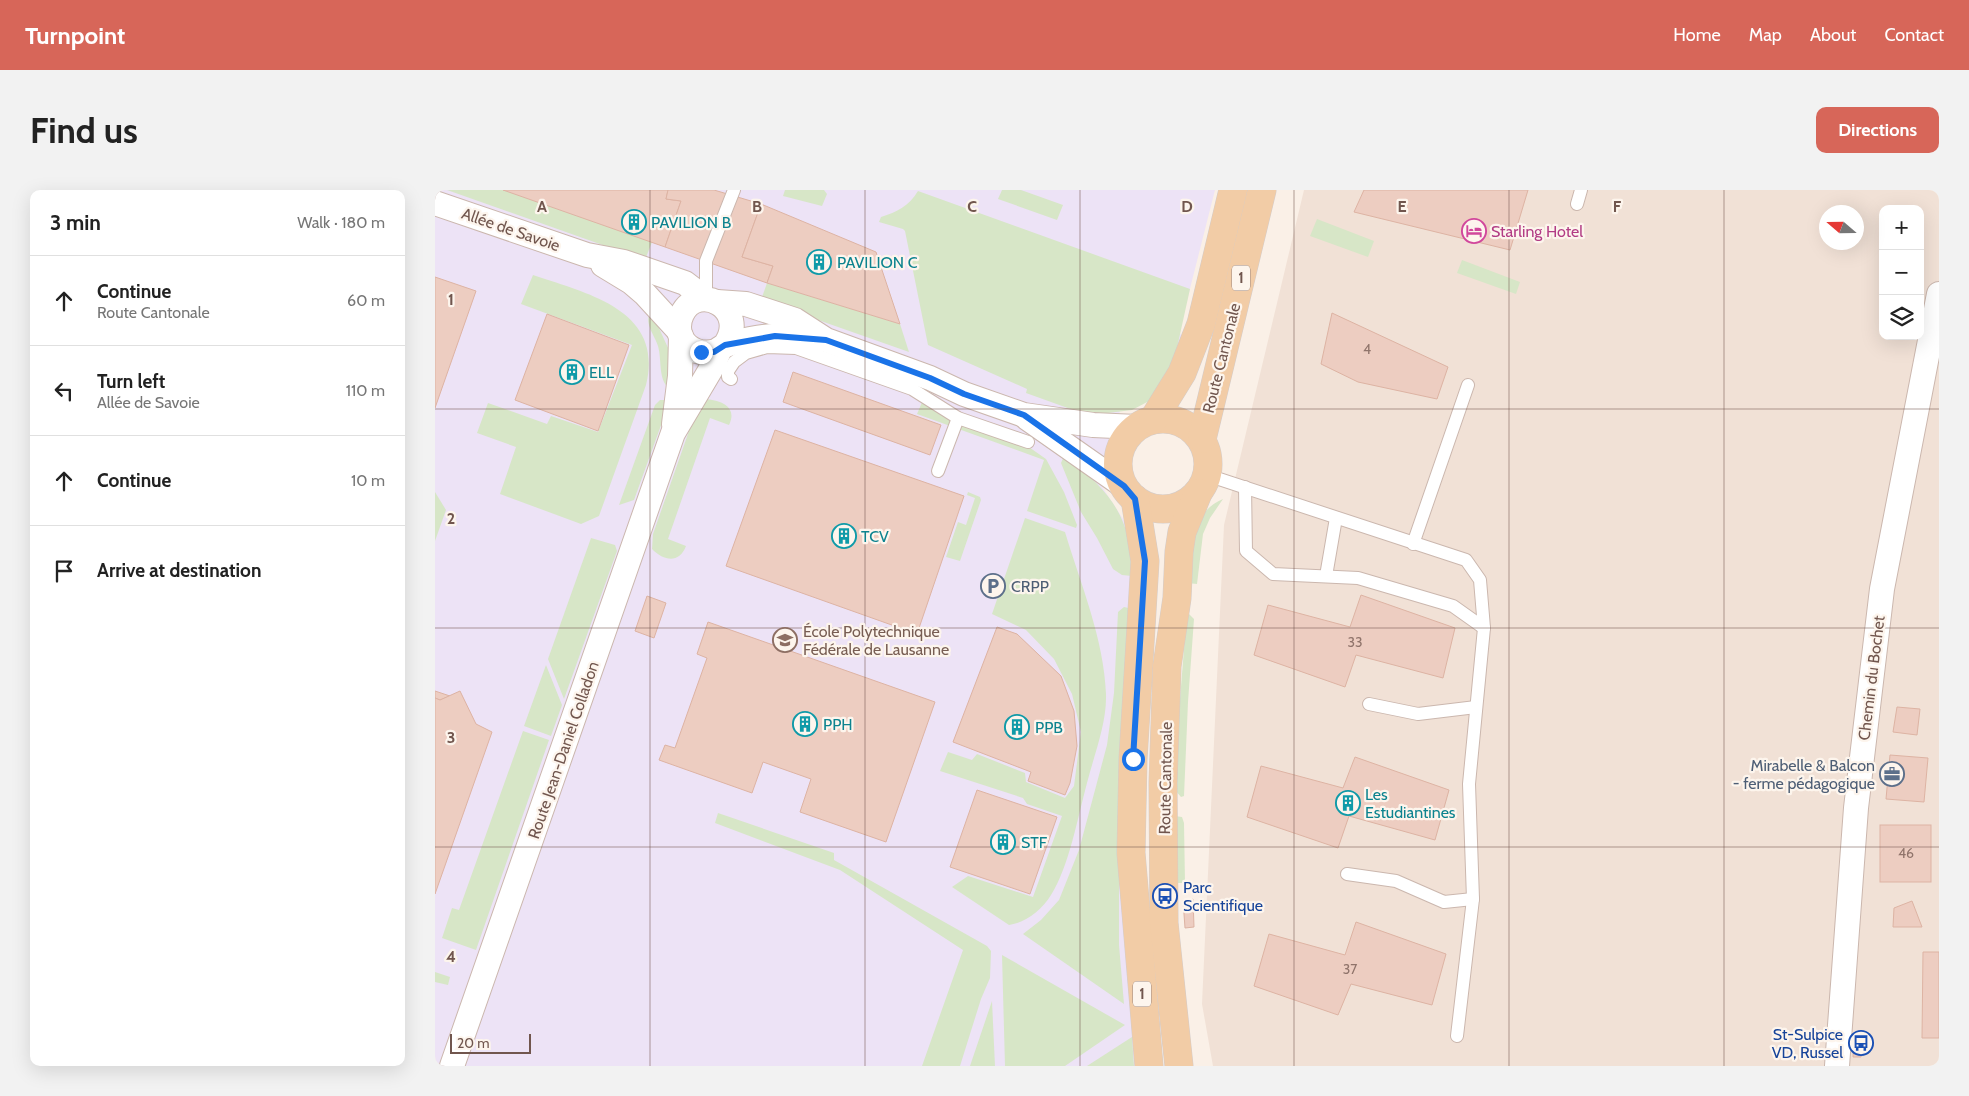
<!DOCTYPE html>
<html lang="en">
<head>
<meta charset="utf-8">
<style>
  :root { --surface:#fff; --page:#f2f2f2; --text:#222; --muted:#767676; --line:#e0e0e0; --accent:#d76659 }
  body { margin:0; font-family:Cabin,sans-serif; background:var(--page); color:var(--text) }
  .controls { position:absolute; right:15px; top:15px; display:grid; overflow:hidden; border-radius:10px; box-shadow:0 5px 20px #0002 }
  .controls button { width:45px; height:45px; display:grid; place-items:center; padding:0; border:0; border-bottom:1px solid var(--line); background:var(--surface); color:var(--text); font:25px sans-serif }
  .compass { position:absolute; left:1384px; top:15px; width:45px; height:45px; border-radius:50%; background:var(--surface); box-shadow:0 5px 20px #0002; rotate:290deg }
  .scale { position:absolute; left:15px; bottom:12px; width:81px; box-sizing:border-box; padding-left:5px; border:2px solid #71564e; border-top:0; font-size:14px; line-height:18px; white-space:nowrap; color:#71564e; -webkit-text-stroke:4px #fdf5ed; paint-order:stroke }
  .stop { position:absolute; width:15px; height:15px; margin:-11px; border:4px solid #1a73e8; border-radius:50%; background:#fff }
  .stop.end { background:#1a73e8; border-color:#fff; box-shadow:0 1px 5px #0008 }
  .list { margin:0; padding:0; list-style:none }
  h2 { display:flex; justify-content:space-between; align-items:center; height:65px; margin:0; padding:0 20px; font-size:21px }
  h2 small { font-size:16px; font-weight:400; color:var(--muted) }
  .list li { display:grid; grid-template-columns:32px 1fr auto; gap:15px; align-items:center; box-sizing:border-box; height:90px; padding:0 20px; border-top:1px solid var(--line) }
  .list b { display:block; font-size:19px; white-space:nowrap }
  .list p { margin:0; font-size:16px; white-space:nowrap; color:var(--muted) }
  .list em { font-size:16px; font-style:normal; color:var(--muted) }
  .icon { flex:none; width:28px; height:28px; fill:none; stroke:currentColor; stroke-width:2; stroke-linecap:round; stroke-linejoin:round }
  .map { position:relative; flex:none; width:1504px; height:876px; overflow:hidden; border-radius:10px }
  header { display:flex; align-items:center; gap:30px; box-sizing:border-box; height:70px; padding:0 25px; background:var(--accent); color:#fff }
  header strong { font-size:24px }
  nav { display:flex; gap:28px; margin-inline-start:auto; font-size:18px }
  .intro { display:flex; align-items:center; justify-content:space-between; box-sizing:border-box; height:120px; padding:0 30px }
  h1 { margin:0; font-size:35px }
  .button { padding:12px 22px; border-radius:10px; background:var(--accent); color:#fff; font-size:18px; font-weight:700 }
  main { display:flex; gap:30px; padding:0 30px }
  aside { flex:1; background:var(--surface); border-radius:10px; box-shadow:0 5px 20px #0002 }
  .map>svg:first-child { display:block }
  .residential { fill:#f1e1d6; fill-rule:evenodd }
  .education { fill:#ede3f6 }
  .green { fill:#d7e6c7 }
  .building { fill:#edcdc1; stroke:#ddb3a3 }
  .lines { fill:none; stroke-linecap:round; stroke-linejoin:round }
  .service-casing { stroke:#cbb7ae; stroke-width:14 }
  .minor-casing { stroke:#cbb7ae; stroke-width:26 }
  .primary-casing { stroke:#d4ccca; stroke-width:29 }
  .service { stroke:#fff; stroke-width:12 }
  .minor { stroke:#fff; stroke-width:24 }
  .primary { stroke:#f2cca6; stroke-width:28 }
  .route { stroke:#1a73e8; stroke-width:6 }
  .grid { fill:none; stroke:#71564e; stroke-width:1; stroke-opacity:0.55 }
  .labels { text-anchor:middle; stroke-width:4.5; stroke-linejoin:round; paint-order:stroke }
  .number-label { font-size:14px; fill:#90746b }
  .shield { fill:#fdf5ed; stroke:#9b867e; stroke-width:1 }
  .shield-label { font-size:15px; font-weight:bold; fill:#71564e }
  .culture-label { font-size:16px; fill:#0d838f; stroke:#fdf5ed; text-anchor:start }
  .street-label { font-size:16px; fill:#71564e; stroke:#fdf5ed }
  .hotel-label { font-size:16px; fill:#b23c85; stroke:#fdf5ed; text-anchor:start }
  .service-label { font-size:16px; fill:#4e5e75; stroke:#fdf5ed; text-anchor:start }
  .education-label { font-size:16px; fill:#785e54; stroke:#fdf5ed; text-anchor:start }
  .transit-label { font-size:16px; fill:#164399; stroke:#fdf5ed; text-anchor:start }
  .grid-label { font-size:16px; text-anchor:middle; font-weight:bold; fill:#71564e; stroke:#fdf5ed; stroke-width:4.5; stroke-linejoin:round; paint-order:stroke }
</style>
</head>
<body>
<header>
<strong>Turnpoint</strong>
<nav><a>Home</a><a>Map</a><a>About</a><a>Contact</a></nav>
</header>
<div class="intro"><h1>Find us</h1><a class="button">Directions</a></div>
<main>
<aside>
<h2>3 min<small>Walk · 180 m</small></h2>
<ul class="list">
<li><svg class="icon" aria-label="ahead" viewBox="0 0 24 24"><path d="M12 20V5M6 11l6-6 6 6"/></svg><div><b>Continue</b><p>Route Cantonale</p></div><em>60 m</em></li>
<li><svg class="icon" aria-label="left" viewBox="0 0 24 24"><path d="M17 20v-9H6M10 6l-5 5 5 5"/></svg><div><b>Turn left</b><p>Allée de Savoie</p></div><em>110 m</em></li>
<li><svg class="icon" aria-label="ahead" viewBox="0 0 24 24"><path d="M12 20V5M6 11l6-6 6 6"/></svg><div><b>Continue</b></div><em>10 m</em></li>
<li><svg class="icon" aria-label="arrive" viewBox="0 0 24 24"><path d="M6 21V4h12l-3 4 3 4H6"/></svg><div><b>Arrive at destination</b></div></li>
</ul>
</aside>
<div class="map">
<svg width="1504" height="876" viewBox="0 0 1504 876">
  <rect width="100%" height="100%" fill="#faf0e7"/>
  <path class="residential" d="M869,0h635v876h-726l-11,-62 22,-479zM1448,19h37v127h-37zM1392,22h30v30h-30z"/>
  <path class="education" d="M0,0h780l-36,142 5,7 -15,31 -47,35 -25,74 28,43 13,47 4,497h-707z"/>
  <g class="green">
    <path d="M12,0h56l149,52 -7,18z"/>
    <path d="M350,0h39l3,4 -5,12 -39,-10z"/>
    <path d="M567,0h19l42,15 -6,15 -59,-21z"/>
    <path d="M483,1l272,98 -17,77 -22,34 -19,10 -32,4 -24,-3 -50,-18 1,-4 -99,-44 -23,-114 -2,-2 -24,-7 2,-5c16,-5 28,-11 37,-26z"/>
    <path d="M882,29l57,22 -6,16 -58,-21z"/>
    <path d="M1027,70l58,22 -4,12 -59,-21z"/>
    <path d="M98,85c52,18 132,34 113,110l-47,131 -18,8 -81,-30 16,-47 -39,-14 11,-30 59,21 4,-8 47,16 34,-87 -111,-41z"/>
    <path d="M332,93l133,41 9,28 -148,-52z"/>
    <path d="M215,123l3,2 16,35 -1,38c-10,-11 -6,-28 -10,-42 -3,-10 -14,-23 -8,-33z"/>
    <path d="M270,209c16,1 33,8 24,26l-19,-7 -42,121 18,7c-7,18 -22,15 -34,3l1,-15 44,-126z"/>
    <path d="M225,210h8l-4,17 -30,83 -15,5 36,-100z"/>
    <path d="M488,210l103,45 20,14 18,33 13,33 -1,3 -49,-17 17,-51 -127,-46z"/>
    <path d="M629,266c46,34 68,61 68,120l-10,-1 -9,-6 -16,-31 -16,-26 -20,-49z"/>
    <path d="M0,302l11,18 -11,31z"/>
    <path d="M533,302l12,5 1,3 -21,61 -14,-4 12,-35 8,3 9,-27 -8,-3z"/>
    <path d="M788,309l-13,19 -7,16 -6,50 -10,-1c1,-31 3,-70 36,-84z"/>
    <path d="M590,328l40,14c16,53 39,107 41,162 1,29 -12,61 -19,89 -9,33 -18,84 -36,112 -9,15 -26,28 -42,30l-57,-38 16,-11 65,21 29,-81 -35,-12 -4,-6 -83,-27 8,-19 24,8 5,-6 48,19 1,9 39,16 9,-12 7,-54 -9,-38 -18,-35 -28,-29 -34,-16z"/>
    <path d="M156,348l24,7 2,6 -53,148 -16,-40z"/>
    <path d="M689,417l9,2 -14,143v193l5,59 -101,-70 18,-14 18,-20 20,-50 28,-105 7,-52 4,-81z"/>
    <path d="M752,422l7,7 -6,83 -4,94 -3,1 -6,-7 4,-79z"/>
    <path d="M111,475l16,40 -11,31 -27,-10z"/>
    <path d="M88,541l26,9 -73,210 -34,-12 10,-30 7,2z"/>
    <path d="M283,623l116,40v7l153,86 4,5 -1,27 -9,21 -21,67h-38l41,-116 -123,-80 -125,-47z"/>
    <path d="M740,626l7,1 2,6 1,60h-9z"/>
    <path d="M567,765l123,70 -60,41h-60z"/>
    <path d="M0,782l15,5 -2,8 -13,-3z"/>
    <path d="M557,811l3,65h-25z"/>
    <path d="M697,847l2,29h-47z"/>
  </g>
  <g class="building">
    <path d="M68,0h165l-2,9 15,2 -16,46z"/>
    <path d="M233,0h46l47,14 -19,53 31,9 -6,17 -102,-36 16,-46 -15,-2z"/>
    <path d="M929,0h164l-18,60 -156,-38z"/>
    <path d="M326,14l115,48 24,72 -133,-41 6,-17 -31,-9z"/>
    <path d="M0,87l41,14 -41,117z"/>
    <path d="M897,123l116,54 -11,32 -79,-17 -37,-18z"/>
    <path d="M112,124l82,31 -31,86 -83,-31z"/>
    <path d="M358,182l148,53 -11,30 -147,-53z"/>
    <path d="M340,240l189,66 -47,138 -191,-68z"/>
    <path d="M926,405l94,33 -12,50 -87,-23 -11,32 -91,-32 14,-50 82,22z"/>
    <path d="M212,406l19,7 -12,35 -19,-7z"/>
    <path d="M273,432l227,80 -49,140 -86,-30 11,-33 -48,-17 -11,31 -93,-33 6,-15 10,3 32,-90 -10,-4z"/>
    <path d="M562,437l20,7 44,42 13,35 3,35 -7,37 -5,12 -37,-14 3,-9 -78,-30z"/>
    <path d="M0,501l15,5 -10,4 -5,-2z"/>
    <path d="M25,501l16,33 16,8 -57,162v-196l5,2z"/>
    <path d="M1462,517l23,2 -3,26 -24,-3z"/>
    <path d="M1455,565l38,3 -4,44 -38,-3z"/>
    <path d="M920,567l94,33 -14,50 -86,-24 -11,32 -91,-31 14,-51 82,22z"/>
    <path d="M542,600l80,27 -27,77 -80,-27z"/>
    <rect x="1445" y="635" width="51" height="57"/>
    <path d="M758,709l1,28 -9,1 -2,-28 5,2z"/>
    <path d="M1477,711l10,26h-29l1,-19z"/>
    <path d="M921,732l90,32 -14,51 -81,-21 -13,31 -84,-29 15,-52 76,21z"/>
    <path d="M1488,762h16v86h-17z"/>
    <path d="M1419,844l8,1 -1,22h-8z"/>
  </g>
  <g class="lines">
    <defs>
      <g id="service">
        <path d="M1142,14l4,-14"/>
        <path d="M271,109v-38l28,-71"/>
        <path d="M296,189l-3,-2v-6l6,-9 12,-9 21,-6 29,1 116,41 46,29 70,24"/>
        <path d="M503,281l20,-53"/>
        <path d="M772,285l259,85 14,20 4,48 -15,156 4,115 -16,137"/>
        <path d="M810,297l1,64 27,23 85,4 95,28 31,22"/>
        <path d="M978,354l55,-159"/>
        <path d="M891,386l10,-58"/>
        <path d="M934,514l49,10 58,-7"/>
        <path d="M912,684l49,7 48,21 29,-3"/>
      </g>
      <g id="minor">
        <path d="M0,13l152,52 37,7 61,21 21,16"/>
        <path d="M168,75l28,17 14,12 34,37"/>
        <path d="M282,112l29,2 49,16 31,20 104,38 34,16 60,21 69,10 44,2"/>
        <path d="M290,155c25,-36 -27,-64 -43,-31 -4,8 -4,18 0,25 7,12 21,16 34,12 4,-2 6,-5 10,-6 10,-4 38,-9 49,-9 15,-1 31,1 46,3"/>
        <path d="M592,228l97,68"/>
        <path d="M239,234l6,-48 1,-40"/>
        <path d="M17,876l221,-633 38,-64 9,-20"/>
        <path d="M1402,876l19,-258 26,-219 57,-295"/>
      </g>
      <g id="primary">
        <circle cx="728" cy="274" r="45"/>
        <path d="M718,230l29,-47 19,-49 32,-134"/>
        <path d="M767,249l60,-249"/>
        <path d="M700,309l10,62 -12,198 -2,94 18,213"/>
        <path d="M744,876l-15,-143 -1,-140 4,-117 10,-68 2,-46 3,-20 16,-39"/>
      </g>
    </defs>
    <use href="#service" class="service-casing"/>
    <use href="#minor" class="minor-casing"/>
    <use href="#primary" class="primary-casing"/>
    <use href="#service" class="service"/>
    <use href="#minor" class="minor"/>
    <use href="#primary" class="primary"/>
  </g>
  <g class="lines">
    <path class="route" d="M266,162h13l11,-7 50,-9 51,4 104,38 34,16 60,21 100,71 11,13 10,62 -12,198"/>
  </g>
  <path class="grid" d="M215,0v876M430,0v876M645,0v876M859,0v876M1074,0v876M1289,0v876M0,219h1504M0,438h1504M0,657h1504"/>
  <defs>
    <symbol id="building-ring" viewBox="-11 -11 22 22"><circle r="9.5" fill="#fdf5ed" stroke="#0f9aa8" stroke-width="1.5"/><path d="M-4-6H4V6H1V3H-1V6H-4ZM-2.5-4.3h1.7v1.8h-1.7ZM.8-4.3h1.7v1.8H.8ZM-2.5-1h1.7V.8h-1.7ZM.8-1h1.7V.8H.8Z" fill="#0f9aa8"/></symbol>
    <symbol id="hotel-ring" viewBox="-11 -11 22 22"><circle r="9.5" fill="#fdf5ed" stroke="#d1479c" stroke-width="1.5"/><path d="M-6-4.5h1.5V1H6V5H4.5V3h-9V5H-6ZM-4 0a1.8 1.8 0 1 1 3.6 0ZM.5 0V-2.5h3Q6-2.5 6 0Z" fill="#d1479c"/></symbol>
    <symbol id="parking-ring" viewBox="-11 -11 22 22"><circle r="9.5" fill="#fdf5ed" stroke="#5c6f8a" stroke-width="1.5"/><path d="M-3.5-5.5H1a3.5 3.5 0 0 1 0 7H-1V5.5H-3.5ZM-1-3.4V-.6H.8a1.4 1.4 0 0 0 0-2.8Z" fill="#5c6f8a"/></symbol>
    <symbol id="university-ring" viewBox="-11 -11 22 22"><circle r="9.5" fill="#fdf5ed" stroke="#8d6e63" stroke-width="1.5"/><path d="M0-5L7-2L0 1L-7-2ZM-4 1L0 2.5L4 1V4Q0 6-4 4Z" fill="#8d6e63"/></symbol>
    <symbol id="office-ring" viewBox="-11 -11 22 22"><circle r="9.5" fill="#fdf5ed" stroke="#5c6f8a" stroke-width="1.5"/><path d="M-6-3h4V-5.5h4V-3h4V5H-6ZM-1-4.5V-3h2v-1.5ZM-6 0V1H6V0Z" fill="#5c6f8a"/></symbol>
    <symbol id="bus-ring" viewBox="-11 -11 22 22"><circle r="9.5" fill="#fdf5ed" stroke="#1a4fb4" stroke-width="1.5"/><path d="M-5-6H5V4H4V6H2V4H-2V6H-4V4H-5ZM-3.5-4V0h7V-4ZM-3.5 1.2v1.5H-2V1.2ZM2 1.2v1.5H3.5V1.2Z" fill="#1a4fb4"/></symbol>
  </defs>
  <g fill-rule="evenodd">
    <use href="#building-ring" x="185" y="18" width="28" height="28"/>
    <use href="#hotel-ring" x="1025" y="27" width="28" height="28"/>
    <use href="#building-ring" x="370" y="58" width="28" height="28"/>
    <use href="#building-ring" x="123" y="168" width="28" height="28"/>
    <use href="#building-ring" x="395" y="332" width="28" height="28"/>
    <use href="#parking-ring" x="544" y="382" width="28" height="28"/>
    <use href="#university-ring" x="336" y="436" width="28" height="28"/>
    <use href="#building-ring" x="356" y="520" width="28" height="28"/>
    <use href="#building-ring" x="568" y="523" width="28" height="28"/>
    <use href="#office-ring" x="1443" y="570" width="28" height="28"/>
    <use href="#building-ring" x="899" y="599" width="28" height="28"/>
    <use href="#building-ring" x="554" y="638" width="28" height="28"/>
    <use href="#bus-ring" x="716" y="692" width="28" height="28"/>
    <use href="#bus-ring" x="1412" y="839" width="28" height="28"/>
  </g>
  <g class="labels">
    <g class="number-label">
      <text x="932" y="164">4</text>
      <text x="920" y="457">33</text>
      <text x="1471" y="668">46</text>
      <text x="915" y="784">37</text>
    </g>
    <g class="shield">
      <rect x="797" y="75.5" width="18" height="25" rx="4"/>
      <rect x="698" y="791.5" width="18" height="25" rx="4"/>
    </g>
    <g class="shield-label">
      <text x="806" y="93">1</text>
      <text x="707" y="809">1</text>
    </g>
    <g class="culture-label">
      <text x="216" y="38">PAVILION B</text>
      <text x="402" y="78">PAVILION C</text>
      <text x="154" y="188">ELL</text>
      <text x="426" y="352">TCV</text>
      <text x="388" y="540">PPH</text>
      <text x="600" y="543">PPB</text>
      <text x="930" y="610">Les<tspan x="930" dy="18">Estudiantines</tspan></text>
      <text x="586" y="658">STF</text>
    </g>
    <g class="street-label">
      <text transform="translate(76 39) rotate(19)" y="6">Allée de Savoie</text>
      <text transform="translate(786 168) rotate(-76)" y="6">Route Cantonale</text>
      <text transform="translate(1436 488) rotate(-83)" y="6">Chemin du Bochet</text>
      <text transform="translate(128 560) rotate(-71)" y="6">Route Jean-Daniel Colladon</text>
      <text transform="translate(730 588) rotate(-89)" y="6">Route Cantonale</text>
    </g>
    <g class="hotel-label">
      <text x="1056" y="47">Starling Hotel</text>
    </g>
    <g class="service-label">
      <text x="576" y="402">CRPP</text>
      <text x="1440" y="581" text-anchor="end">Mirabelle &amp; Balcon<tspan x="1440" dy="18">- ferme pédagogique</tspan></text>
    </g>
    <g class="education-label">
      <text x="368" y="447">École Polytechnique<tspan x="368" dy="18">Fédérale de Lausanne</tspan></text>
    </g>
    <g class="transit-label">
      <text x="748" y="703">Parc<tspan x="748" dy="18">Scientifique</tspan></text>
      <text x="1408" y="850" text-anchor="end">St-Sulpice<tspan x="1408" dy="18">VD, Russel</tspan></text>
    </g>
  </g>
  <g class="grid-label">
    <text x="107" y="22">A</text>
    <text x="322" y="22">B</text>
    <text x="537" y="22">C</text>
    <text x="752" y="22">D</text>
    <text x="967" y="22">E</text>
    <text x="1182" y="22">F</text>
    <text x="16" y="115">1</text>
    <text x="16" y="334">2</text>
    <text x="16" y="553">3</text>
    <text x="16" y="772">4</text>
  </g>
</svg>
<div class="controls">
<button>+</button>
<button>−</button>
<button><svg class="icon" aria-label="layers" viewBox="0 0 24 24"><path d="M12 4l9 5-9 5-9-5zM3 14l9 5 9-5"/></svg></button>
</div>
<svg class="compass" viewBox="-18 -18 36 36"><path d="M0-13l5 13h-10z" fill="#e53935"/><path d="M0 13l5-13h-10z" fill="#767676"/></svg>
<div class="scale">20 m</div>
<div class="stop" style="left:698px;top:569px"></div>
<div class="stop end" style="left:266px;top:162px"></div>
</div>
</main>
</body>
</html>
